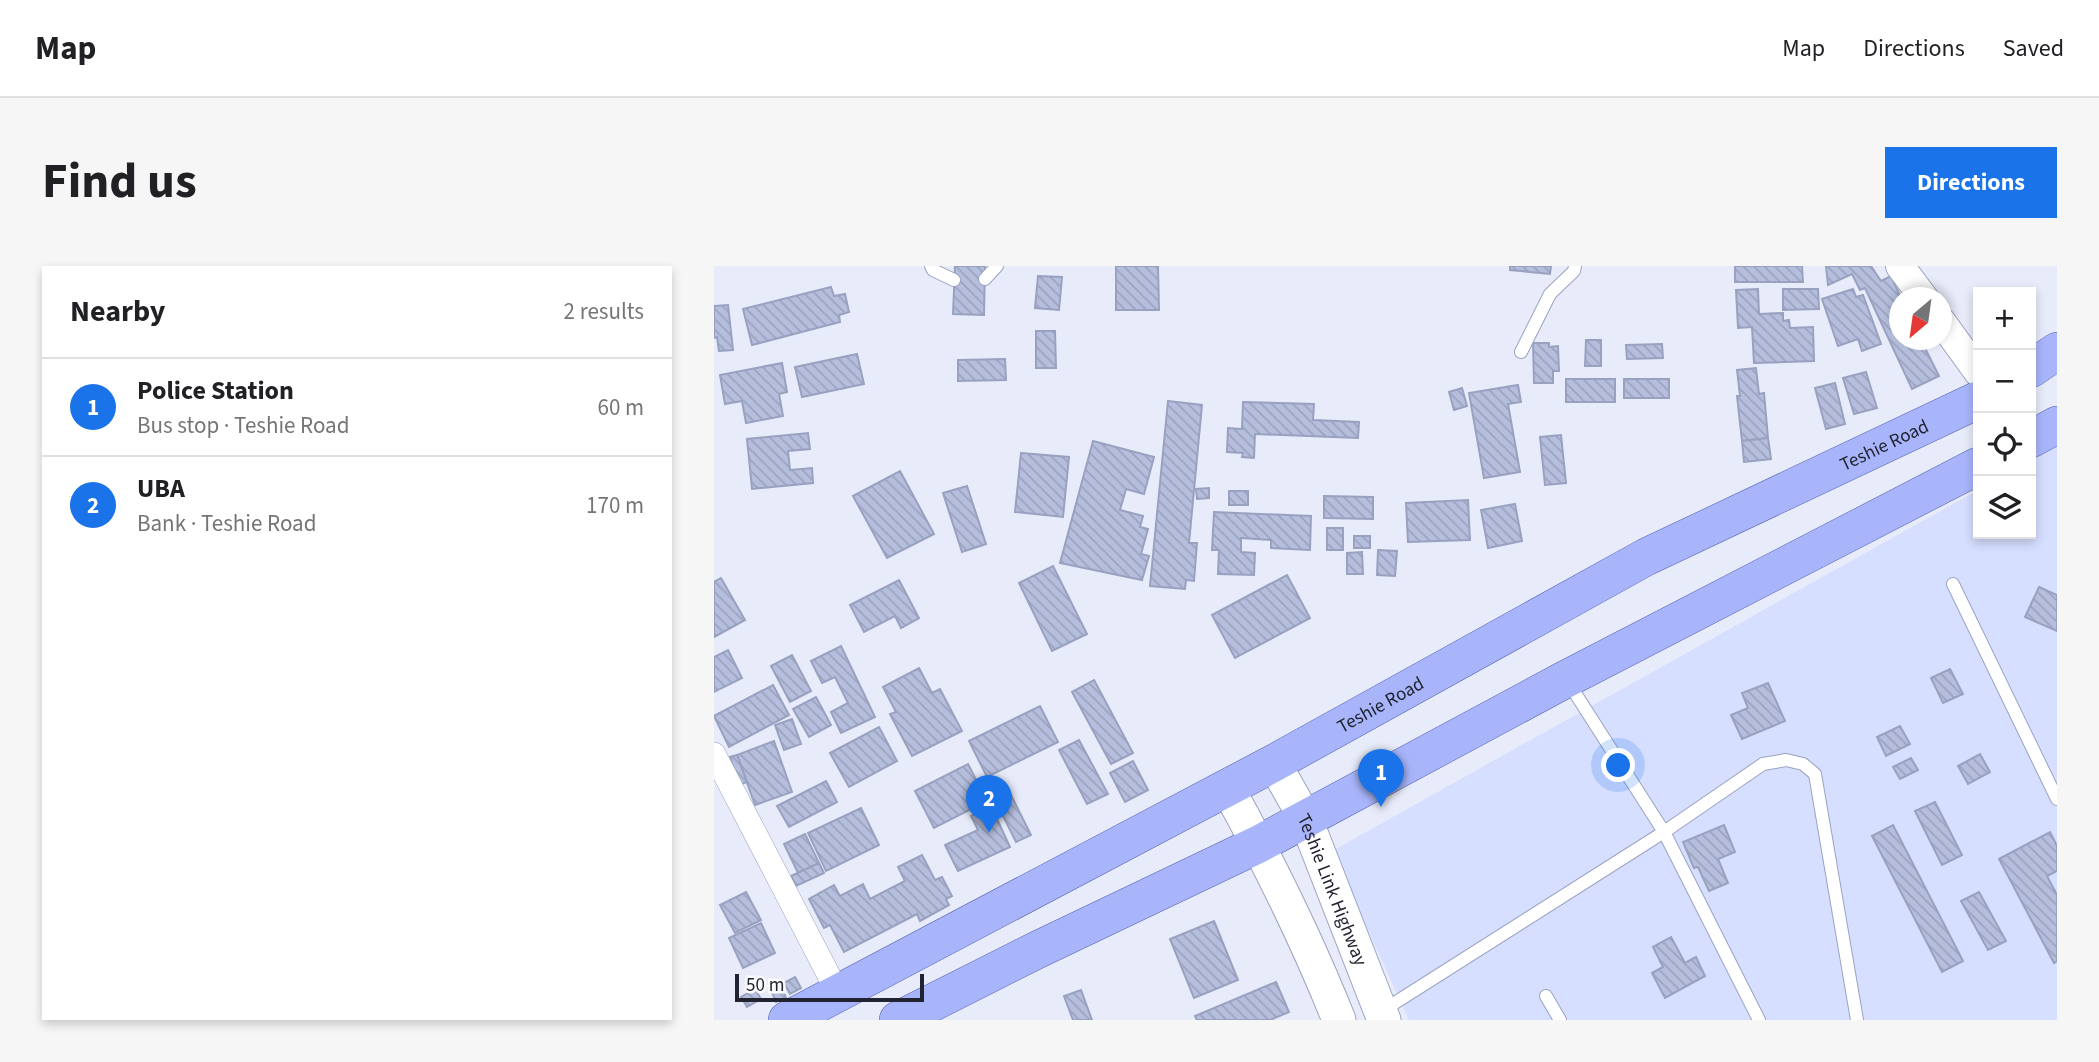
<!DOCTYPE html>
<html lang="en">
<head>
<meta charset="utf-8">
<style>
  :root { --surface:#fff; --page:#f6f6f6; --text:#202124; --muted:#757577; --line:#e0e0e0; --accent:#1a73e8 }
  body { margin:0; font-family:"Source Sans 3",sans-serif; background:var(--page); color:var(--text) }
  .controls { position:absolute; right:21px; top:21px; display:grid; overflow:hidden; border-radius:0px; box-shadow:0 4px 10px #0003 }
  .controls button { width:63px; height:63px; display:grid; place-items:center; padding:0; border:0; border-bottom:2px solid var(--line); background:var(--surface); color:var(--text); font:35px sans-serif }
  .compass { position:absolute; left:1175px; top:21px; width:63px; height:63px; border-radius:50%; background:var(--surface); box-shadow:0 4px 10px #0003; rotate:209deg }
  .scale { position:absolute; left:21px; bottom:18px; width:189px; box-sizing:border-box; padding-left:7px; border:4px solid #212430; border-top:0; font-size:19px; line-height:24px; white-space:nowrap; color:#212430; -webkit-text-stroke:5px #fafafa; paint-order:stroke }
  .you { position:absolute; left:905px; top:500px; width:24px; height:24px; margin:-18px; border:5px solid #fff; border-radius:50%; background:#1a73e8; box-shadow:0 0 0 10px #1a73e833 }
  .badge { display:grid; place-items:center; width:46px; height:46px; border-radius:50%; background:var(--accent); color:#fff; font-size:23px; font-weight:700 }
  .pin { position:absolute; translate:-50% -58px; filter:drop-shadow(0 2px 4px #0008) }
  .pin::after { content:''; position:absolute; top:37px; width:24px; height:21px; background:inherit; clip-path:polygon(0 0,100% 0,50% 100%) }
  .list { margin:0; padding:0; list-style:none }
  h2 { display:flex; justify-content:space-between; align-items:center; height:91px; margin:0; padding:0 28px; font-size:30px }
  h2 small { font-size:23px; font-weight:400; color:var(--muted) }
  .list li { display:grid; grid-template-columns:46px 1fr auto; gap:21px; align-items:center; box-sizing:border-box; height:98px; padding:0 28px; border-top:2px solid var(--line) }
  .list b { display:block; font-size:26px; white-space:nowrap }
  .list p { margin:0; font-size:23px; white-space:nowrap; color:var(--muted) }
  .list em { font-size:23px; font-style:normal; color:var(--muted) }
  .icon { flex:none; width:38px; height:38px; fill:none; stroke:currentColor; stroke-width:2; stroke-linecap:round; stroke-linejoin:round }
  .map { position:relative; flex:none; width:1343px; height:754px; overflow:hidden; border-radius:0px }
  header { display:flex; align-items:center; gap:42px; box-sizing:border-box; height:98px; padding:0 35px; background:var(--surface); border-bottom:2px solid var(--line) }
  header strong { font-size:33px }
  nav { display:flex; gap:38px; margin-inline-start:auto; font-size:24px }
  .intro { display:flex; align-items:center; justify-content:space-between; box-sizing:border-box; height:168px; padding:0 42px }
  h1 { margin:0; font-size:49px }
  .button { padding:18px 32px; border-radius:0px; background:var(--accent); color:#fff; font-size:24px; font-weight:700 }
  main { display:flex; gap:42px; padding:0 42px }
  aside { flex:1; background:var(--surface); border-radius:0px; box-shadow:0 4px 10px #0003 }
  .map>svg:first-child { display:block }
  .built { fill:#d6dfff }
  .building { fill:url(#building-back-hatch); stroke:#98a1c0; stroke-width:2 }
  .lines { fill:none; stroke-linecap:round; stroke-linejoin:round }
  .service-casing { stroke:#9aa3c1; stroke-width:14 }
  .minor-casing { stroke:#9aa3c1; stroke-width:24 }
  .tertiary-casing { stroke:#9aa3c1; stroke-width:30 }
  .secondary-casing { stroke:#9aa3c1; stroke-width:35 }
  .primary-casing { stroke:#5362b1; stroke-width:38 }
  .service { stroke:#fff; stroke-width:12 }
  .minor { stroke:#fff; stroke-width:23 }
  .tertiary { stroke:#fff; stroke-width:28 }
  .secondary { stroke:#fff; stroke-width:33 }
  .primary { stroke:#a8b5fa; stroke-width:37 }
  .labels { text-anchor:middle; stroke-width:6; stroke-linejoin:round; paint-order:stroke }
  .street-label { font-size:19px; fill:#212430; stroke:#fafafa }
</style>
</head>
<body>
<header>
<strong>Map</strong>
<nav><a>Map</a><a>Directions</a><a>Saved</a></nav>
</header>
<div class="intro"><h1>Find us</h1><a class="button">Directions</a></div>
<main>
<aside>
<h2>Nearby<small>2 results</small></h2>
<ul class="list">
<li><span class="badge">1</span><div><b>Police Station</b><p>Bus stop · Teshie Road</p></div><em>60 m</em></li>
<li><span class="badge">2</span><div><b>UBA</b><p>Bank · Teshie Road</p></div><em>170 m</em></li>
</ul>
</aside>
<div class="map">
<svg width="1343" height="754" viewBox="0 0 1343 754">
  <defs>
    <pattern id="building-back-hatch" width="6" height="6" patternUnits="userSpaceOnUse" patternTransform="scale(1.75)"><rect width="6" height="6" fill="#b5bedd"/><path d="M-1 5l2 2M0 0l6 6M5-1l2 2" fill="none" stroke="#9ba3be"/></pattern>
  </defs>
  <rect width="100%" height="100%" fill="#e8ecfa"/>
  <path class="built" d="M1343,180v574h-648l-77,-169 646,-361v44h53v-73z"/>
  <g class="building">
    <path d="M241,0h30l-1,49 -31,-1z"/>
    <path d="M402,0h42l1,44h-43z"/>
    <path d="M796,0h41l-1,8 -40,-4z"/>
    <path d="M1021,0h67l1,16h-68z"/>
    <path d="M1112,0h45l10,15 10,-5 10,22h-2v42h22l18,36 -27,13 -47,-101 -5,2 -8,-16 -24,11z"/>
    <path d="M324,10l24,1 -3,33 -24,-2z"/>
    <path d="M117,21l3,9 11,-2 4,18 -10,3 1,7 -88,23 -9,-36z"/>
    <path d="M1044,23l1,25 24,-1v8l6,-1 1,8 23,-1 1,34 -60,2 -2,-36 -14,1 -2,-38z"/>
    <path d="M1069,23h35l1,20 -36,1z"/>
    <path d="M1139,23l3,8 7,-2 18,49 -19,7 -4,-12 -20,7 -16,-47z"/>
    <path d="M14,39l5,45 -14,1 -2,-14 -3,1v-32z"/>
    <path d="M322,65h19l1,37h-20z"/>
    <path d="M872,74h15v26h-16z"/>
    <path d="M819,77h16v4l9,-1 1,25h-6v12h-19z"/>
    <path d="M948,78l1,14 -36,1 -1,-14z"/>
    <path d="M143,88l7,30 -62,13 -7,-30z"/>
    <path d="M291,93l1,21 -48,1v-21z"/>
    <path d="M68,97l5,29 -8,2 4,22 -37,7 -4,-22 -17,3 -5,-29z"/>
    <path d="M1042,102l3,26 5,-1 4,45 -26,3 -5,-45h3l-3,-26z"/>
    <path d="M1152,106l11,36 -23,6 -11,-36z"/>
    <rect x="852" y="113" width="49" height="23"/>
    <rect x="910" y="113" width="45" height="19"/>
    <path d="M1121,117l10,41 -19,5 -11,-41z"/>
    <path d="M804,119l3,17 -13,2 12,68 -36,6 -15,-85z"/>
    <path d="M748,122l5,18 -13,4 -5,-18z"/>
    <path d="M454,135l34,4 -13,138h8l-3,38 -8,-1 -1,9 -35,-3z"/>
    <path d="M529,136l71,2 -1,16 46,2 -1,16 -103,-4 -1,24 -12,-1 1,-4 -16,-1 1,-24 14,1z"/>
    <path d="M94,167l2,16 -22,2 2,19 22,-2 1,15 -61,6 -5,-50z"/>
    <path d="M847,169l5,48 -21,2 -5,-48z"/>
    <path d="M1054,172l3,21 -27,3 -2,-21z"/>
    <path d="M379,175l61,16 -10,37 -18,-5 -6,21 23,6 -3,11 8,2 -7,25 8,2 -7,24 -82,-17z"/>
    <path d="M307,187l48,4 -6,60 -48,-5z"/>
    <path d="M186,205l34,63 -47,24 -34,-62z"/>
    <path d="M253,220l19,58 -24,8 -19,-59z"/>
    <path d="M495,222v10l-12,1 -1,-10z"/>
    <rect x="515" y="225" width="19" height="14"/>
    <path d="M610,230l49,1v22l-49,-1z"/>
    <path d="M754,234l2,40 -62,2 -2,-39z"/>
    <path d="M801,238l7,37 -34,7 -7,-38z"/>
    <path d="M500,246l97,4 -1,34 -39,-2v-8l-30,-2v14l14,1 -1,22 -36,-1 1,-24h-7z"/>
    <rect x="613" y="262" width="16" height="22"/>
    <rect x="640" y="270" width="16" height="12"/>
    <path d="M664,284l19,1 -2,25 -18,-1z"/>
    <path d="M648,286l1,22h-16v-21z"/>
    <path d="M339,300l34,68 -35,17 -33,-68z"/>
    <path d="M573,309l23,43 -75,40 -23,-43z"/>
    <path d="M7,312l24,42 -31,17v-55z"/>
    <path d="M185,314l20,38 -18,10 -6,-12 -31,16 -14,-27z"/>
    <path d="M1325,321l18,8v36l-32,-14z"/>
    <path d="M127,380l34,71 -34,16 -10,-21 17,-9 -13,-26 -13,6 -11,-22z"/>
    <path d="M14,384l14,28 -28,14v-35z"/>
    <path d="M78,389l19,36 -21,11 -19,-36z"/>
    <path d="M205,402l13,25 8,-4 22,42 -50,25 -22,-42 6,-2 -13,-25z"/>
    <path d="M1236,403l13,25 -20,9 -12,-25z"/>
    <path d="M380,414l39,73 -22,11 -39,-72z"/>
    <path d="M1054,417l17,38 -43,18 -11,-24 17,-7 -6,-15z"/>
    <path d="M59,419l16,30 -60,32 -15,-31z"/>
    <path d="M102,431l15,28 -22,12 -16,-28z"/>
    <path d="M326,440l18,36 -71,35 -18,-36z"/>
    <path d="M78,453l9,25 -17,6 -9,-25z"/>
    <path d="M1186,460l10,18 -24,12 -9,-19z"/>
    <path d="M165,461l18,34 -48,26 -19,-34z"/>
    <path d="M365,474l29,54 -21,10 -28,-54z"/>
    <path d="M60,475l18,51 -37,13 -18,-50z"/>
    <path d="M1266,488l10,18 -22,12 -10,-18z"/>
    <path d="M23,489l10,27 -8,3 -9,-28z"/>
    <path d="M1197,492l7,12 -18,9 -7,-12z"/>
    <path d="M419,495l15,29 -23,12 -15,-29z"/>
    <path d="M254,498l19,37 -53,27 -19,-37z"/>
    <path d="M112,515l11,21 -48,25 -12,-21z"/>
    <path d="M291,517l26,52 -15,7 -26,-52z"/>
    <path d="M1221,536l27,53 -20,10 -27,-54z"/>
    <path d="M277,540l19,41 -52,24 -13,-26 33,-15 -7,-14z"/>
    <path d="M147,542l18,37 -53,26 -18,-38z"/>
    <path d="M1010,559l11,27 -17,7 10,24 -19,8 -11,-24 -4,1 -11,-26z"/>
    <path d="M1179,559l70,136 -21,11 -70,-136z"/>
    <path d="M1336,566l7,14v25l-10,5 10,19v66l-3,2 -55,-104z"/>
    <path d="M91,568l14,29 -21,10 -14,-29z"/>
    <path d="M208,589l13,25 7,-3 10,19 -6,3 3,6 -29,16 -3,-7 -73,38 -14,-27 -6,3 -15,-29 25,-14 6,11 23,-12 7,15 35,-18 -7,-14z"/>
    <path d="M105,597l5,10 -28,13 -5,-10z"/>
    <path d="M32,626l15,28 -26,13 -15,-28z"/>
    <path d="M1265,626l27,49 -18,9 -27,-49z"/>
    <path d="M500,655l24,59 -44,18 -24,-59z"/>
    <path d="M47,657l14,30 -32,15 -14,-30z"/>
    <path d="M957,671l14,26 11,-6 9,19 -40,22 -13,-25 11,-6 -10,-20z"/>
    <path d="M81,711l6,11 -11,6 -6,-11z"/>
    <path d="M562,716l13,30 -19,8h-73l-2,-4z"/>
    <path d="M67,720l5,12 -10,4 -5,-12z"/>
    <path d="M41,723l6,10 -14,8 -6,-10z"/>
    <path d="M367,724l11,30h-19l-9,-24z"/>
  </g>
  <g class="lines">
    <defs>
      <g id="service">
        <path d="M217,0l2,4 21,10"/>
        <path d="M271,13l12,-13"/>
        <path d="M807,86l29,-58 24,-23 1,-5"/>
        <path d="M1239,318l104,215"/>
        <path d="M854,416l96,150 95,188"/>
        <path d="M832,730l14,24"/>
        <path d="M668,745l282,-179 99,-68 23,-4 17,4 12,10 42,246"/>
      </g>
      <path id="minor" d="M0,488l124,239"/>
      <g id="tertiary">
        <path d="M1186,0l24,32"/>
        <path d="M1227,55l37,51"/>
      </g>
      <g id="secondary">
        <path id="s1" d="M560,497l32,57 78,200"/>
        <path d="M513,521c42,76 80,153 112,233"/>
      </g>
      <g id="primary">
        <path d="M1317,103l26,-18"/>
        <path d="M1317,173l26,-14"/>
        <path id="s2" d="M73,754l487,-257 372,-206 332,-157"/>
        <path d="M184,754l141,-71 220,-105 307,-165 412,-213"/>
      </g>
    </defs>
    <use href="#service" class="service-casing"/>
    <use href="#minor" class="minor-casing"/>
    <use href="#tertiary" class="tertiary-casing"/>
    <use href="#secondary" class="secondary-casing"/>
    <use href="#primary" class="primary-casing"/>
    <use href="#service" class="service"/>
    <use href="#minor" class="minor"/>
    <use href="#tertiary" class="tertiary"/>
    <use href="#secondary" class="secondary"/>
    <use href="#primary" class="primary"/>
  </g>
  <g class="labels">
    <g class="street-label">
      <text dy="7" stroke="none"><textPath href="#s2" startOffset="1239">Teshie Road</textPath></text>
      <text dy="7" stroke="none"><textPath href="#s2" startOffset="672">Teshie Road</textPath></text>
      <text dy="7" stroke="none"><textPath href="#s1" startOffset="140">Teshie Link Highway</textPath></text>
    </g>
  </g>
</svg>
<div class="controls">
<button>+</button>
<button>−</button>
<button><svg class="icon" aria-label="locate" viewBox="0 0 24 24"><circle cx="12" cy="12" r="6"/><path d="M12 2v4M12 18v4M2 12h4M18 12h4"/></svg></button>
<button><svg class="icon" aria-label="layers" viewBox="0 0 24 24"><path d="M12 4l9 5-9 5-9-5zM3 14l9 5 9-5"/></svg></button>
</div>
<svg class="compass" viewBox="-18 -18 36 36"><path d="M0-13l5 13h-10z" fill="#e53935"/><path d="M0 13l5-13h-10z" fill="#757577"/></svg>
<div class="scale">50 m</div>
<div class="you"></div>
<div class="pin badge" style="left:667px;top:541px">1</div>
<div class="pin badge" style="left:275px;top:567px">2</div>
</div>
</main>
</body>
</html>
